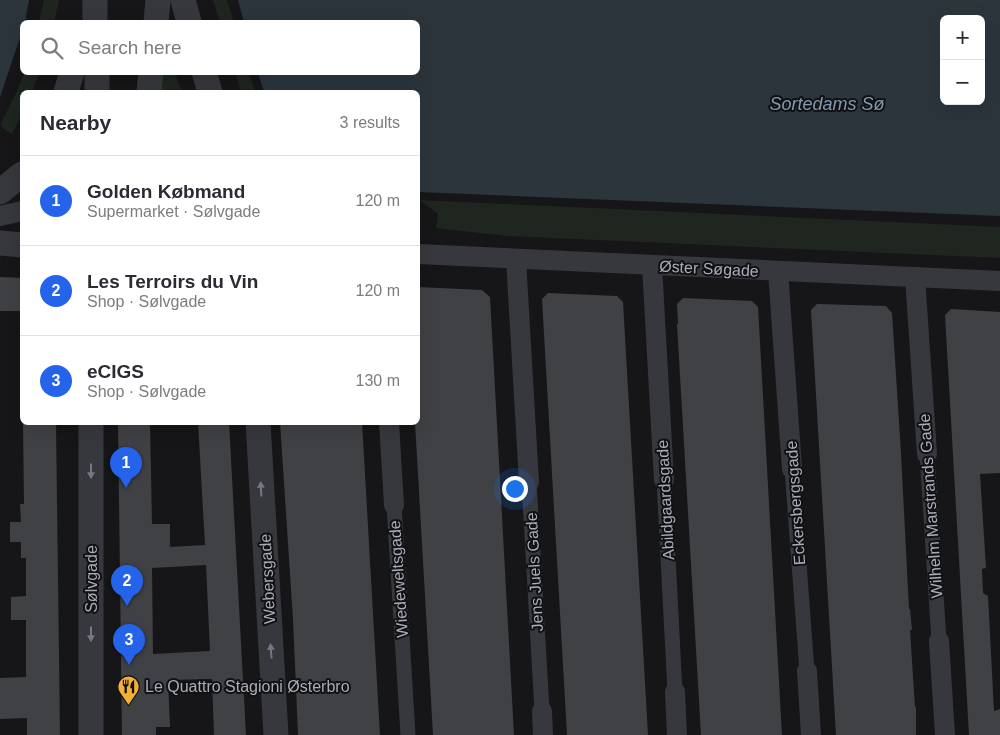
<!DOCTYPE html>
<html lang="en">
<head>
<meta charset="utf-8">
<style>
  :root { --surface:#fff; --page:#f7f7f7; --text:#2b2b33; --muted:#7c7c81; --line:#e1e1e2; --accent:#2563eb }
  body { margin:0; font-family:Arial,sans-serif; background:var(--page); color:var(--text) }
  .controls { position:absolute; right:15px; top:15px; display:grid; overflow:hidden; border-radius:8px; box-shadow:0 5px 20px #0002 }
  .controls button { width:45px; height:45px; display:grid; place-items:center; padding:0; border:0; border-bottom:1px solid var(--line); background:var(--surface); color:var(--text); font:25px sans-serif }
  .you { position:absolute; left:514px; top:488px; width:18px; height:18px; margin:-12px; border:4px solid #fff; border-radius:50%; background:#1a73e8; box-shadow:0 0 0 8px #1a73e833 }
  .badge { display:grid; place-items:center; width:32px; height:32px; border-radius:50%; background:var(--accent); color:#fff; font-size:16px; font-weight:700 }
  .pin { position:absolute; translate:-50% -41px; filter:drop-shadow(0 1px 2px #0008) }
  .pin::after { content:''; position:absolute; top:26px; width:18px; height:15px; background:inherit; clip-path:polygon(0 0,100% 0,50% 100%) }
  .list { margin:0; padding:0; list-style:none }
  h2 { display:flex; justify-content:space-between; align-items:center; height:65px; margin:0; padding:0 20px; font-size:21px }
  h2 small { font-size:16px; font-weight:400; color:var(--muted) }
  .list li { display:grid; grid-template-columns:32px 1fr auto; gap:15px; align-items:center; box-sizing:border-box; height:90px; padding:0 20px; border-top:1px solid var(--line) }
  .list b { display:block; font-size:19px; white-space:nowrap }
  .list p { margin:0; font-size:16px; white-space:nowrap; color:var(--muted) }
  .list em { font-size:16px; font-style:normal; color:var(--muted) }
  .icon { flex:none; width:28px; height:28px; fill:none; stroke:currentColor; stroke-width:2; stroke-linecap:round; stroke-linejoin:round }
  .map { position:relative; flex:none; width:1000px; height:735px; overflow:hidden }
  .search { position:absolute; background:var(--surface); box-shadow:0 5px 20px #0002; left:20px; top:20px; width:400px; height:55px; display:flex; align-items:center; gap:12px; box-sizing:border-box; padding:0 18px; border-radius:8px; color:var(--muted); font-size:19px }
  .panel { position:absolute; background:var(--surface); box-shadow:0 5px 20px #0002; left:20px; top:90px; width:400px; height:335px; border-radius:8px }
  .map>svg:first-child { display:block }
  .green { fill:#1e261f }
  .water { fill:#2c353c; fill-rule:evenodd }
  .building { fill:#404145; fill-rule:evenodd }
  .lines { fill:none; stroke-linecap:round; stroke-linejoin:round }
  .pedestrian { stroke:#37383d; stroke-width:15 }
  .minor { stroke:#37383d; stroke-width:20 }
  .tertiary { stroke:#37383d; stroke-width:25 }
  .oneway { fill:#757881 }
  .labels { text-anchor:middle; stroke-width:4; stroke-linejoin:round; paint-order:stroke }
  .street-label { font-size:16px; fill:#a8adb8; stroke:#111113 }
  .poi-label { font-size:16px; fill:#a8adb8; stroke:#111113; text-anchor:start }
  .water-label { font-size:18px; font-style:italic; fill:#7f9bb3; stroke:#111113 }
</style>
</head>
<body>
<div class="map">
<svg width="1000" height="735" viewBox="0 0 1000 735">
  <rect width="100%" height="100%" fill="#161618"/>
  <g class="green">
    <path d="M44,0h15l-5,22h-15z"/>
    <path d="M213,0h14l7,22h-14z"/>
    <path d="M24,73h15l-7,19h-10v22l-10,20 -10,-6 -1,-5 15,-30z"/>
    <path d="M162,73h13l7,19h-21z"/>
    <path d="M235,73h14l6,19h-14z"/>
    <path d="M420,200l580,27v31l-494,-22 -70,-8 2,-14z"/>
  </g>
  <g class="water">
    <path d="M0,0h29l-4,22h-3v10l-22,65z"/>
    <path d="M238,0h762v216l-582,-24v-100h-154l-6,-19 160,-1v-50h-174zM944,19h37v82h-37z"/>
  </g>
  <g class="building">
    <path d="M0,277l22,1v33h-22z"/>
    <path d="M418,287l64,3 8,7 24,438h-81l-18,-313h3z"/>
    <path d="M548,293l69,3 6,6 25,433h-81l-25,-436z"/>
    <path d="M683,298l69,3 6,6 24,428h-81l-24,-411h1l-1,-20z"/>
    <path d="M817,304l69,2 6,7 9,140 8,156h1l2,21h-2l5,77h1v28h-80l-25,-425z"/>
    <path d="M951,309l49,3v161l-20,1 6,94 -4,1 1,24 5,3 6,115 6,-2v26h-31l-24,-420z"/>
    <path d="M23,422h33l4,313h-33v-17l-27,1v-41l26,-1v-57h-15v-23l15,-1v-38h-5v-16h-11v-20h11l-1,-18h4z"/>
    <path d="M118,422h32l2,102h18v23l35,-2 -7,-123h31l17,313h-32l-2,-56 -44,1 2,47h-14v8h-34zM206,565l4,86 -57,3 -1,-86z"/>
    <path d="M280,422h82l18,313h-82l-5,-116z"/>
  </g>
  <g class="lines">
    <g class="pedestrian">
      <path d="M927,454l12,187"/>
      <path d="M792,469l15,202"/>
      <path d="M664,480l11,212"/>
      <path d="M529,482l13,229"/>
      <path d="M394,505l14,230"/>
    </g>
    <g class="minor">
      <path d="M0,216l22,-5"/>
      <path d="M418,254l582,27"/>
      <path d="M516,259l13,223"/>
      <path d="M652,265l12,215"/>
      <path d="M778,271l14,198"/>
      <path d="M915,277l12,177"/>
      <path d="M389,422l5,83"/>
      <path d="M939,641l6,94"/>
      <path d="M807,671l4,64"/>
      <path d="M675,692l2,43"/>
      <path d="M542,711l1,24"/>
    </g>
    <g class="tertiary">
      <path d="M95,0v22"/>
      <path d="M183,0l6,22"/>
      <path d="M156,22l2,-22"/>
      <path d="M204,72l6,20"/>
      <path d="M66,92l6,-20"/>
      <path d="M97,92v-20"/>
      <path d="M149,92l2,-20"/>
      <path d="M0,192l22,-18"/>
      <path d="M0,243l22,2"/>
      <path d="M91,422v313"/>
      <path d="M258,422l18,313"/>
    </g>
  </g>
  <defs><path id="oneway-solid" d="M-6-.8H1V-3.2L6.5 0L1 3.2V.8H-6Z" transform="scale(1.25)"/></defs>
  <g class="oneway">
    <use href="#oneway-solid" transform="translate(91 471) rotate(90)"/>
    <use href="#oneway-solid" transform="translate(261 489) rotate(-93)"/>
    <use href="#oneway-solid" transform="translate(91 634) rotate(90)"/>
    <use href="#oneway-solid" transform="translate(271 651) rotate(-94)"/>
  </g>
  <defs>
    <symbol id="restaurant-pin" viewBox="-11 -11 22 30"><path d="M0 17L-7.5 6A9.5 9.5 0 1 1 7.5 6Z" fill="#f2b134" stroke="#111113"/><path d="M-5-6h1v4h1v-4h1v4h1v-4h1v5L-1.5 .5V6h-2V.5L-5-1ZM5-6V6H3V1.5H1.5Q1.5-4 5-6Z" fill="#111"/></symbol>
  </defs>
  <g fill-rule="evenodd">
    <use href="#restaurant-pin" x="116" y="674" width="25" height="34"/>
  </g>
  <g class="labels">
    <g class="street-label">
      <text transform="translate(709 268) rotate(3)" y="6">Øster Søgade</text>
      <text transform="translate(665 500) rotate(-93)" y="6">Abildgaardsgade</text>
      <text transform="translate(795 503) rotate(-94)" y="6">Eckersbergsgade</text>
      <text transform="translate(930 506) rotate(-94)" y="6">Wilhelm Marstrands Gade</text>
      <text transform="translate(534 572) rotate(-93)" y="6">Jens Juels Gade</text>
      <text transform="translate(91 579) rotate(-90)" y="6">Sølvgade</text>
      <text transform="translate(267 579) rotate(-93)" y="6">Webersgade</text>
      <text transform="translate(398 579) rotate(-94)" y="6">Wiedeweltsgade</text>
    </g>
    <g class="poi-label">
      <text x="145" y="692">Le Quattro Stagioni Østerbro</text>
    </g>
    <g class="water-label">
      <text x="827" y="110">Sortedams Sø</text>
    </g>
  </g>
</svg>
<div class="controls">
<button>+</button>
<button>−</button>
</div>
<div class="you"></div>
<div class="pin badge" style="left:126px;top:488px">1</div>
<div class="pin badge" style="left:127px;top:606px">2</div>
<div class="pin badge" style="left:129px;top:665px">3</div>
<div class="search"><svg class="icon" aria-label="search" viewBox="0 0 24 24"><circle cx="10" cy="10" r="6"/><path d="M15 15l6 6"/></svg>Search here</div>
<section class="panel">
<h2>Nearby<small>3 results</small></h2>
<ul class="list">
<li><span class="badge">1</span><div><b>Golden Købmand</b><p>Supermarket · Sølvgade</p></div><em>120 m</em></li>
<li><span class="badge">2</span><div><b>Les Terroirs du Vin</b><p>Shop · Sølvgade</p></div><em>120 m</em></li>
<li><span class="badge">3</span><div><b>eCIGS</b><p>Shop · Sølvgade</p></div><em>130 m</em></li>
</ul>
</section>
</div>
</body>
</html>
